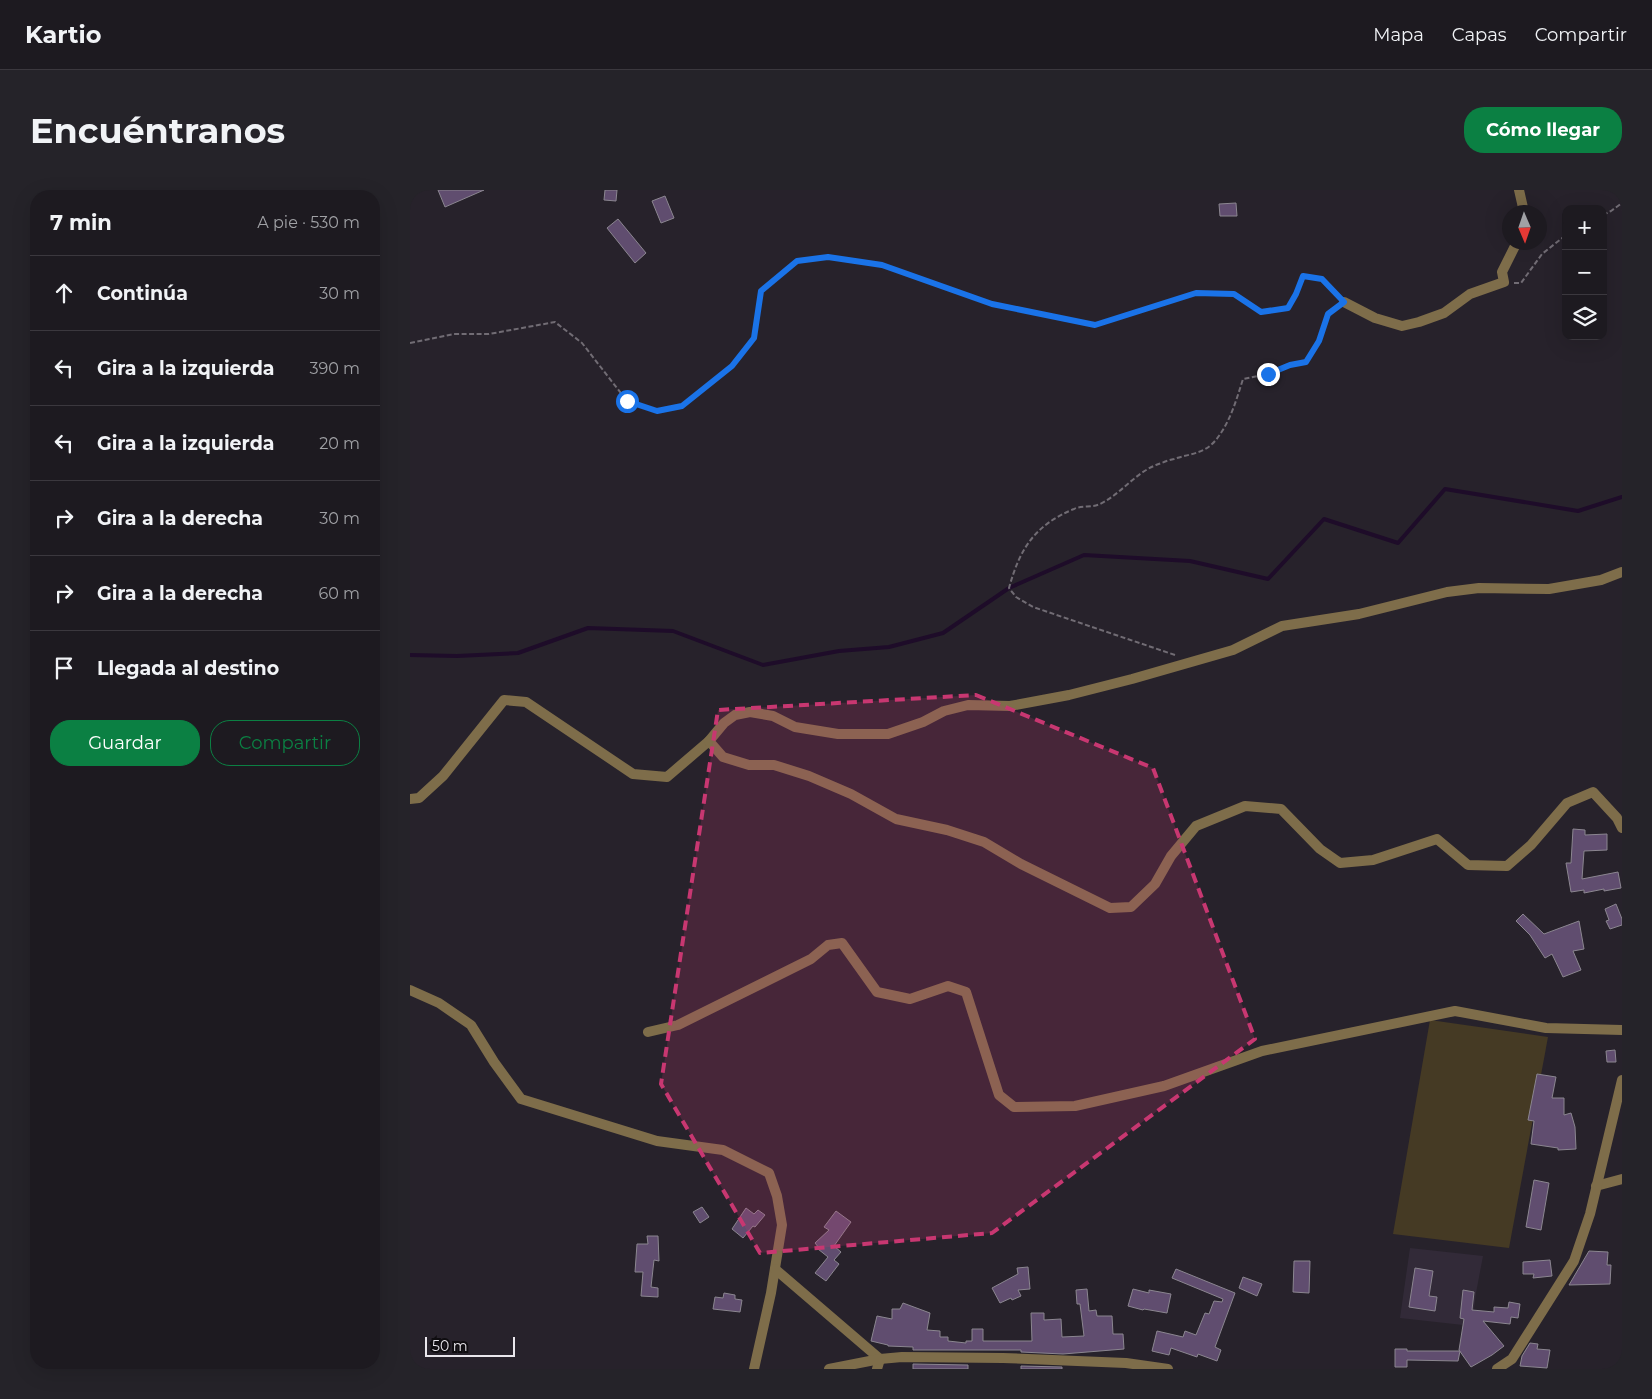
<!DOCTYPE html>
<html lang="es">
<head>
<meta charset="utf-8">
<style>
  :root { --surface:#1d1a20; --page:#252329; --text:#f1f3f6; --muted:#a0a1a5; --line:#3b383e; --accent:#0b8043 }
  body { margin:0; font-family:Montserrat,sans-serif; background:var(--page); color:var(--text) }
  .controls { position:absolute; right:15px; top:15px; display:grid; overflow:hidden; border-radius:10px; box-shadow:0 5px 20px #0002 }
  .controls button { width:45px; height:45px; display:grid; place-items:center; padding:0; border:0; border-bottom:1px solid var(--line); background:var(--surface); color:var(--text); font:25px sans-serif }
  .compass { position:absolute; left:1092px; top:15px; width:45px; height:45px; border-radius:50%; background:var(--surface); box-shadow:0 5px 20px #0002; rotate:178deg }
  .scale { position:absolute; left:15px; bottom:12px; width:90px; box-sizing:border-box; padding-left:5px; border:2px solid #e9e6ec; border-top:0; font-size:14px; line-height:18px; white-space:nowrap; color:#e9e6ec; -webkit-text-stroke:4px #0f0d10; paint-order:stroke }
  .stop { position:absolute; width:15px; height:15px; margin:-11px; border:4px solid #1a73e8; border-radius:50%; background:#fff }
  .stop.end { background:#1a73e8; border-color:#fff; box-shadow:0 1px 5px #0008 }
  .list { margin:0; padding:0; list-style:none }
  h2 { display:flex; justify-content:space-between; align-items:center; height:65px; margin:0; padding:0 20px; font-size:21px }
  h2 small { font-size:16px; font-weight:400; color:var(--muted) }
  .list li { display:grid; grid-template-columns:32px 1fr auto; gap:15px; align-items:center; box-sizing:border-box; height:75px; padding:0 20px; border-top:1px solid var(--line) }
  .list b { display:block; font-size:19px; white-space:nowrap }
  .list em { font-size:16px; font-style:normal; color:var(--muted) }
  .actions { display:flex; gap:10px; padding:15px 20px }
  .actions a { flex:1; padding:11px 0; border:1px solid var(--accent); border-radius:20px; text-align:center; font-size:18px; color:var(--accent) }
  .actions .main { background:var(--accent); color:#fff }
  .icon { flex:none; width:28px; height:28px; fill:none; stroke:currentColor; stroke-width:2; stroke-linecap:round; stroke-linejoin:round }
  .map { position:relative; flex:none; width:1212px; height:1179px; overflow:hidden; border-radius:20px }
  header { display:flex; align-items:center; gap:30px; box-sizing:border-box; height:70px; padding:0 25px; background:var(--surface); border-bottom:1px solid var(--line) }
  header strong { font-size:24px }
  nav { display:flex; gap:28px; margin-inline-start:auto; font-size:18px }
  .intro { display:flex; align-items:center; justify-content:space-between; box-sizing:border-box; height:120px; padding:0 30px }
  h1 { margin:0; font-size:35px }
  .button { padding:12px 22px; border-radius:20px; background:var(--accent); color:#fff; font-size:18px; font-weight:700 }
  main { display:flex; gap:30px; padding:0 30px }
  aside { flex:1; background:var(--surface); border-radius:20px; box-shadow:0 5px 20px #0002 }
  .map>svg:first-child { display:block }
  .built { fill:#322a38 }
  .green { fill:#453a24 }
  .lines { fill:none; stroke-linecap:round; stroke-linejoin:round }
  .stream { stroke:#1e0c29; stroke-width:4 }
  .building { fill:#604d6f; stroke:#8b8690 }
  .path { stroke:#716c74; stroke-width:2; stroke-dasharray:5 2.5; stroke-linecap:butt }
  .minor { stroke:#7e6d4a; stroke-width:10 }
  .tertiary { stroke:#7e6d4a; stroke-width:10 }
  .route { stroke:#1a73e8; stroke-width:6 }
  .marked { fill:#c83771; fill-opacity:0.2; stroke:#c83771; stroke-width:4; stroke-dasharray:10 6; stroke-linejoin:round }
</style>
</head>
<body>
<header>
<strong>Kartio</strong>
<nav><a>Mapa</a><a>Capas</a><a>Compartir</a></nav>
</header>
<div class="intro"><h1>Encuéntranos</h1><a class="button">Cómo llegar</a></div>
<main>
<aside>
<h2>7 min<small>A pie · 530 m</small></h2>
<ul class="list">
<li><svg class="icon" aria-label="ahead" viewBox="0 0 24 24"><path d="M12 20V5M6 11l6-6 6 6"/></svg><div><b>Continúa</b></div><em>30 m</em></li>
<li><svg class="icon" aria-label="left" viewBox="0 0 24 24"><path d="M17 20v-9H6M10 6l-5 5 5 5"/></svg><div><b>Gira a la izquierda</b></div><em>390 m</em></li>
<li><svg class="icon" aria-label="left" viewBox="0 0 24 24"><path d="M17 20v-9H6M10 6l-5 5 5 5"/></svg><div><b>Gira a la izquierda</b></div><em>20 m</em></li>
<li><svg class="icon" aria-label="right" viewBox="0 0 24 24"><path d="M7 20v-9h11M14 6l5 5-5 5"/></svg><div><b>Gira a la derecha</b></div><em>30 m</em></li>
<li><svg class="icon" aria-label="right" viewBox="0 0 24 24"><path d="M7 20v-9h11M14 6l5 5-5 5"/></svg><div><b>Gira a la derecha</b></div><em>60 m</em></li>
<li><svg class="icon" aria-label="arrive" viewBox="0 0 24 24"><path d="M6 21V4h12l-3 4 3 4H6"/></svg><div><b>Llegada al destino</b></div></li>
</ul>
<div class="actions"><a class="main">Guardar</a><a>Compartir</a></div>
</aside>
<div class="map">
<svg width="1212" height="1179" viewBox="0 0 1212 1179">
  <rect width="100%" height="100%" fill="#27222b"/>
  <path class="built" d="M1000,1058l73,8 -7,37 -4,33 -72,-8z"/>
  <path class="green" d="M1020,830l118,17 -39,211 -116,-14z"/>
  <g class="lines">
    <path class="stream" d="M0,465l47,1 61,-3 70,-25 85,3 90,34 76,-14 50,-4 54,-14 66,-45 75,-33 106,6 78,18 56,-60 74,24 47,-54 133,22 44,-14"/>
  </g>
  <g class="building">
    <path d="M28,0h46l-39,17z"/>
    <path d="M195,0h12l-1,11 -12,-1z"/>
    <path d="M255,6l9,22 -13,5 -9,-22z"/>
    <path d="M826,13l1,13h-17l-1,-12z"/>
    <path d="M208,29l28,34 -11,10 -28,-35z"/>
    <path d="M1163,639l12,1v5l22,-1v16l-23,1 -2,28 36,-7 3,16 -17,3v-2l-20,4v-3l-13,2 -5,-29h5z"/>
    <path d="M1206,714l6,15v6l-12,4 -4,-8 3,-1 -4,-11z"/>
    <path d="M1113,724l21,20 35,-13 5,28 -11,2 8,19 -18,7 -11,-23 -7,4 -15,-23 -14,-14z"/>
    <path d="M1205,860l1,12h-9l-1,-11z"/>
    <path d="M1127,884l19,3 -4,21h12v17l7,-2 4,14 1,22 -18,1v-2l-27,-4 3,-23 -6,-1z"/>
    <path d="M1124,990l15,3 -8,47 -15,-3z"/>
    <path d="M292,1017l7,10 -9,6 -7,-11z"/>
    <path d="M336,1018l8,6 4,-4 7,5 -10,12 -2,-1 -10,12 -11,-9z"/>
    <path d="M426,1021l15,11 -17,24 7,6 -7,8 5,4 -13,17 -11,-8 13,-16 -10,-8 1,-1 -4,-5 14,-13 -5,-3z"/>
    <path d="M237,1046h11l1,25 -5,-1 -3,27 7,1v9l-17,-1 2,-24h-8l2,-28h11z"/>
    <path d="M1179,1061l19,1 -1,13h4l-1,19 -41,1z"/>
    <path d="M1140,1070l2,16 -19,2 1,-4h-11v-12z"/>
    <path d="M884,1071h16l-1,32 -16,-1z"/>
    <path d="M618,1077l2,22 -12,1 3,6 -9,4 -1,-2 -11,5 -8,-15 26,-14 -1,-6z"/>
    <path d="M1005,1078l18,3 -4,25 8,1 -2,14 -26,-4z"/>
    <path d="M766,1079l59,24 -20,54 6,3 -4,11 -19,-7 -1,3 -26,-9 -2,7 -17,-4 5,-20 26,6 2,-6 11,4 9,-22 4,1 5,-13 8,1 1,-3 -51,-21z"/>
    <path d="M833,1087l19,7 -5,12 -18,-8z"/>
    <path d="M677,1099l2,22 7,-1 1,6h15l1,18h10l1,15 -61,5 -42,-2v-2h-108v-3l-25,-1v-1l-17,-4 6,-25 15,3v-10h8l3,-6 27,10 -3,17 13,1v6h8v4l18,2v-2h6v-12h11v12h49l-1,-28h13v7l17,-1 1,18 22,-1 -4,-32h-3l-1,-14z"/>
    <path d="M723,1099l16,4v-3l22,4 -4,19 -23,-4 -1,1 -15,-4z"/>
    <path d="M1053,1100l11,2 -2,18 22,2v-5l14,1 1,-6 11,2 -2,14 -7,-1 -1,7 -27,-3 21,25 -12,9 -21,12 -12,-17 5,-31 -4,-1z"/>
    <path d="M314,1103l11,2v4l7,1 -2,12 -27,-3 2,-12 8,1z"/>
    <path d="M1120,1153l8,1 -1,5 13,1 -3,18 -27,-2 2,-10z"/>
    <path d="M985,1159h12v2h53l-2,10 -51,-1v7h-12z"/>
    <path d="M503,1174l55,1v4h-55z"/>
    <path d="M611,1176l41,1v2h-41z"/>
  </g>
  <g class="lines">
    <g class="path">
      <path d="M1193,25l8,-4 11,-8"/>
      <path d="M1104,93h7l21,-29 24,-19"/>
      <path d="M0,153l44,-9h35l66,-12 27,21 45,58 30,10 25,-5 50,-40 22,-28 7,-47 36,-30 31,-4 54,8 110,39 103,21 101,-32h38l27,19 27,-4 8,-14 7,-18 19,3 14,15"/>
      <path d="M765,465l-142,-48 -17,-10 -7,-9c11,-40 26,-63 65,-79 8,-4 18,-1 26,-5 21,-10 34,-30 56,-39 6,-2 12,-5 18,-6 14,-5 30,-5 41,-18 15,-18 21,-40 28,-62l25,-5 22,-9 16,-3 13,-21 9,-26 7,-6"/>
    </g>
    <g class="minor">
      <path d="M1109,0l5,22"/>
      <path d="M934,112l31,16 27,8 17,-4 25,-9 26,-19 34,-12 -2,-10 15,-30"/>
      <path d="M0,609l9,-1 24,-22 61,-76 22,2 107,72 34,3 42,-36"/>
      <path d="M0,800l29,13 32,22 23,37 27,37 136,42 66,9 46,23 8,23 5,29 -11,68 -17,76"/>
      <path d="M238,842l30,-7 133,-66 17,-14 14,-2 35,49 33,7 38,-13 18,6 33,103 15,12 61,-1 89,-20 98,-35 193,-40 91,17 76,2"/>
      <path d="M1186,996l26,-7"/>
      <path d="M365,1079l105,90 -3,10"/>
    </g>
    <g class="tertiary">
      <path d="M1212,382l-21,8 -52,9 -70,-1 -32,4 -88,22 -77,12 -49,24 -101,29 -63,16 -59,11 -42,-1 -24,6 -21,11 -35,12h-50l-43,-7 -22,-11 -23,-4 -15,3 -11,8 -15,18 14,16 26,8h25l35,11 42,18 45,25 51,11 37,12 37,22 89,44 21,-1 24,-23 16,-28 25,-30 49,-20 36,3 39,40 20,14 33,-3 64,-21 31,26 39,1 24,-21 36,-42 26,-11 24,26 5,10"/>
      <path d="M419,1179l51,-10 22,-2 101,1 123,5 42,6"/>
      <path d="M1087,1179l15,-10 62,-98 16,-47 32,-134"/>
    </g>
  </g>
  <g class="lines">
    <path class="route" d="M217,211l30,10 25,-5 50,-40 22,-28 7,-47 36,-30 31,-4 54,8 110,39 103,21 101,-32 38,1 27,18 27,-4 8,-14 7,-18 19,3 22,23 -16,12 -9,27 -13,21 -16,3 -22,9"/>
  </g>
  <path class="marked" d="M566,505l177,73 102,271 -263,194 -232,20 -99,-169 57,-374z"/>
</svg>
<div class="controls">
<button>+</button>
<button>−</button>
<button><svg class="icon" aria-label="layers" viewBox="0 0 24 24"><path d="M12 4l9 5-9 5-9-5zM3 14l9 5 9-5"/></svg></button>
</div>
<svg class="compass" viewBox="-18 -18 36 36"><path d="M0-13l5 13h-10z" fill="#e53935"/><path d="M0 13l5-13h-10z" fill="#a0a1a5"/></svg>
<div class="scale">50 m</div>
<div class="stop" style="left:217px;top:211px"></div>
<div class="stop end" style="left:858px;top:184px"></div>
</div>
</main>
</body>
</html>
